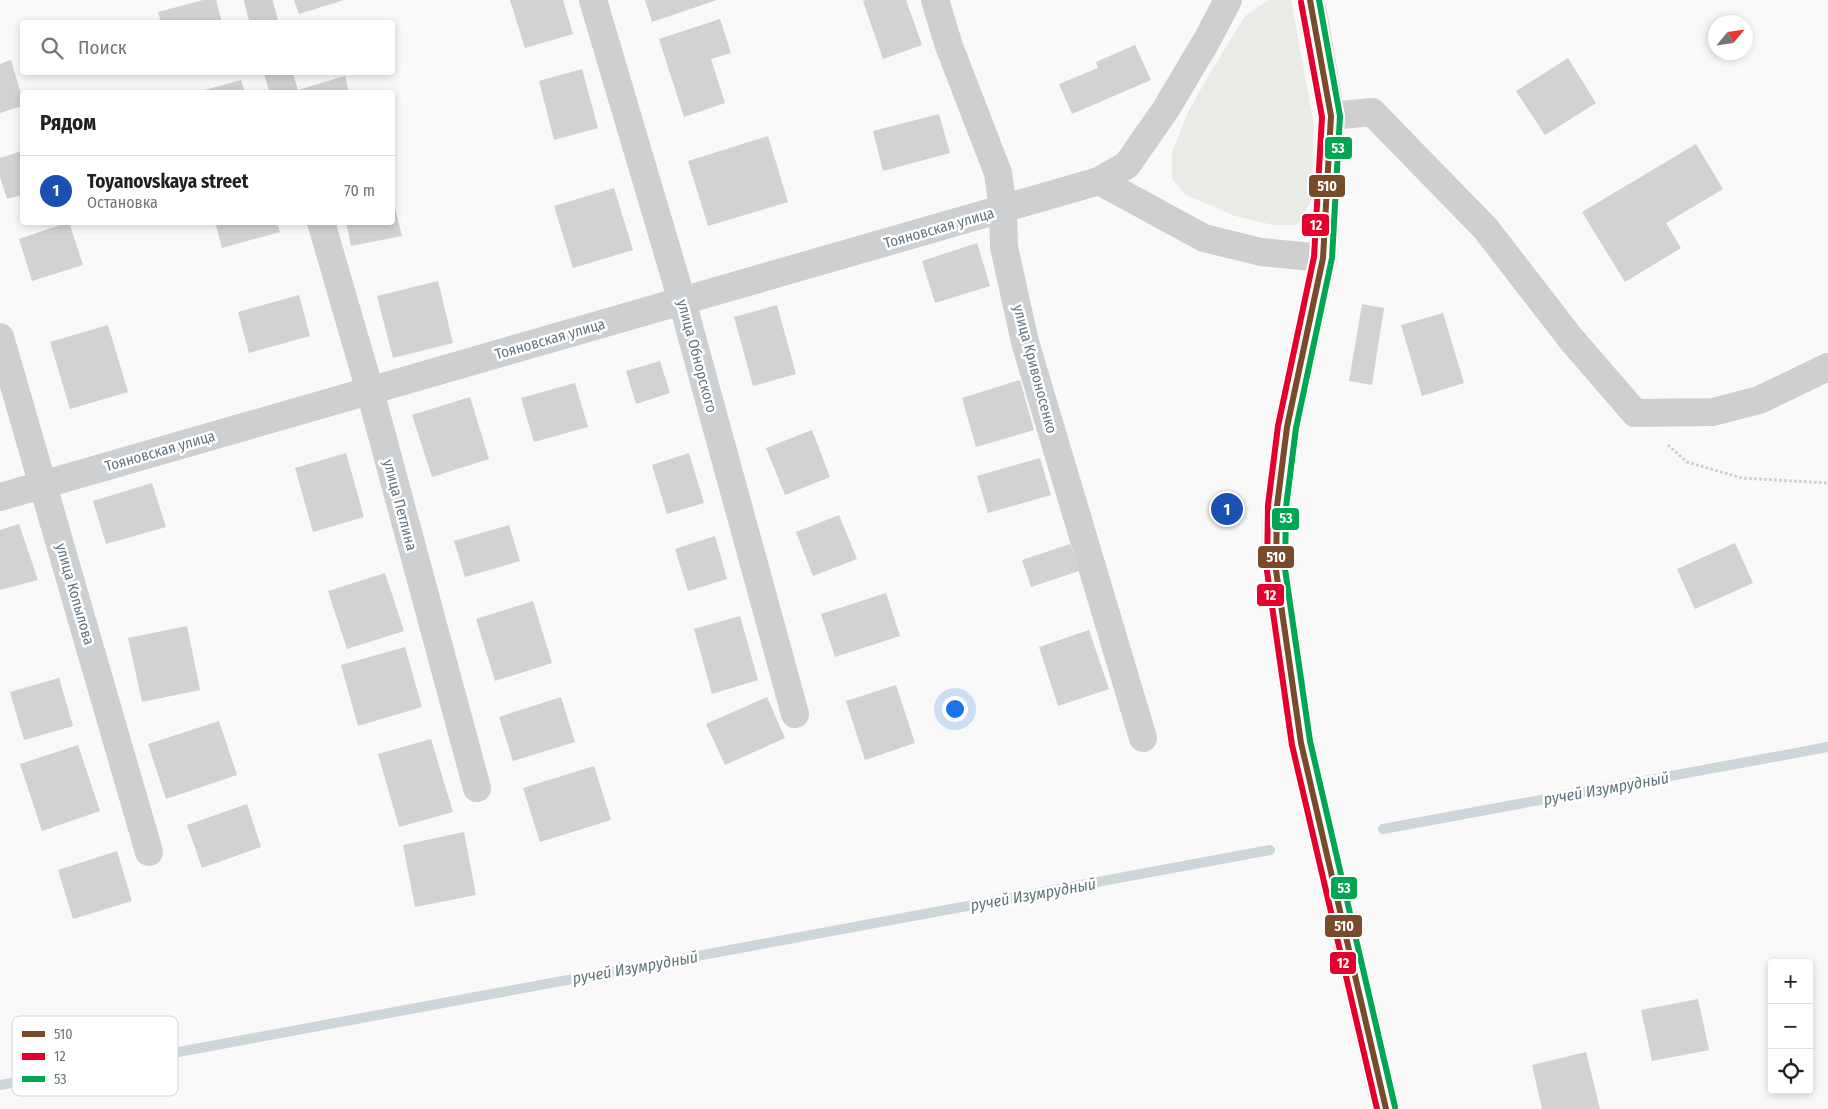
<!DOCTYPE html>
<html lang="ru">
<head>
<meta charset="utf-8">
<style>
  :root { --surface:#fff; --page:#f6f6f6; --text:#202124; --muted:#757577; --line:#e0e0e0; --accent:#b45309 }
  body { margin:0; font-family:"Fira Sans Condensed",sans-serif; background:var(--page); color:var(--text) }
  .controls { position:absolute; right:15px; bottom:15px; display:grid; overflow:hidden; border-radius:5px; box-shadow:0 2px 8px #0003 }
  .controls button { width:45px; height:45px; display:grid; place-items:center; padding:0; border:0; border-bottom:1px solid var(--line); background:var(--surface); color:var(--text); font:25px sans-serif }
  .compass { position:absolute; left:1708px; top:15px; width:45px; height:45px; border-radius:50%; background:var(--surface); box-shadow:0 2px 8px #0003; rotate:61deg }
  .you { position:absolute; left:954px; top:708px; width:18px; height:18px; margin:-12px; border:4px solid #fff; border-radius:50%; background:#1a73e8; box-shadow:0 0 0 8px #1a73e833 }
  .badge { display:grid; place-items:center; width:32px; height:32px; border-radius:50%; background:var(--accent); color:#fff; font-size:16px; font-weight:700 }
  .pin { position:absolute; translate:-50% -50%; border:2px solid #fff; box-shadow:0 1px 5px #0006 }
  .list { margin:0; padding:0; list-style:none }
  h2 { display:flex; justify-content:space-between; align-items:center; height:65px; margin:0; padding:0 20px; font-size:21px }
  h2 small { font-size:16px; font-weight:400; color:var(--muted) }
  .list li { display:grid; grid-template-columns:32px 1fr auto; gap:15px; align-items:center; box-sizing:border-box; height:70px; padding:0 20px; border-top:1px solid var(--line) }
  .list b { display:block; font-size:19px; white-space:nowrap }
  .list p { margin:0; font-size:16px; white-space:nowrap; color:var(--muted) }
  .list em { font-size:16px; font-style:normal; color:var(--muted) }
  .icon { flex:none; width:28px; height:28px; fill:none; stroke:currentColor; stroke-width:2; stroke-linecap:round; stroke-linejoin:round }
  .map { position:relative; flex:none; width:1828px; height:1109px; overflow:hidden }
  .search { position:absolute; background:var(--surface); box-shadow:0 2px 8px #0003; left:20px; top:20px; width:375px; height:55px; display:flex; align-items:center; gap:12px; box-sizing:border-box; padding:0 18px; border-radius:5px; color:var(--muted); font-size:19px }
  .panel { position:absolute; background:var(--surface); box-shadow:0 2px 8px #0003; left:20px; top:90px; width:375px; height:135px; border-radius:5px }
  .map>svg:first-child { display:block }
  .green { fill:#e8ebe6 }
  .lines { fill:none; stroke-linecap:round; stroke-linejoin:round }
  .stream { stroke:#ced6d9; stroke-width:10 }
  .building { fill:#d0d2d3 }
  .path { stroke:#cbcccd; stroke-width:3; stroke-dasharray:2.5 2.5; stroke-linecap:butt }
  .minor { stroke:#cecfd0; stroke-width:28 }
  .tertiary { stroke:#cecfd0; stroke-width:28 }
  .bus-1-casing { stroke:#fff; stroke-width:10 }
  .bus-2-casing { stroke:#fff; stroke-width:10 }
  .bus-3-casing { stroke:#fff; stroke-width:10 }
  .bus-1 { stroke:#7a4b2a; stroke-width:6 }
  .bus-2 { stroke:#e4002b; stroke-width:6 }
  .bus-3 { stroke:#00a651; stroke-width:6 }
  .labels { text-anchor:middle; stroke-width:5; stroke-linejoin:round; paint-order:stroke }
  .street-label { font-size:15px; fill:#657683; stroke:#fff }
  .water-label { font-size:16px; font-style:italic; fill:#60757c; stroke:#fff }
  .key { fill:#fff; stroke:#d1d6da; stroke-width:1 }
  .key-label { font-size:14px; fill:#657683 }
  .line-badge { stroke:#fff; stroke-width:2 }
  .badge-label { font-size:14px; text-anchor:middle; font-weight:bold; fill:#fff }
</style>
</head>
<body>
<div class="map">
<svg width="1828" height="1109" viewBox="0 0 1828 1109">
  <rect width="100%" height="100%" fill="#f9f9f9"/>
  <path class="green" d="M1269,0h22l23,124 -3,77 -14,24h-24l-38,-9 -49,-21 -14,-16v-26l16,-41 25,-44 32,-52z"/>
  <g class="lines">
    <g class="stream">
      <path d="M1383,829l445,-82"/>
      <path d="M0,1085l1270,-235"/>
    </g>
  </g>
  <g class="building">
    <path d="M203,0h13l6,22h-61l-3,-10z"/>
    <path d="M294,0h50l-45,14z"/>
    <path d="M510,0h53l10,34 -48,14z"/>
    <path d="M645,0h72l-65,22z"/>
    <path d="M866,0h40l16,45 -39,14 -20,-58z"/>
    <path d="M720,19l11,34 -20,6 14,44 -41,14 -25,-78z"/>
    <path d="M1135,45l16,35 -79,34 -13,-30 39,-16 -2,-6z"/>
    <path d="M1568,58l28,45 -51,32 -29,-44z"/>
    <path d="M11,60l11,37v9l-22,7v-49z"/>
    <path d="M582,69l16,59 -44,12 -15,-59z"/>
    <path d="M345,76l4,16h-50l-1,-2z"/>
    <path d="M241,80l4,12h-48z"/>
    <path d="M939,114l11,39 -67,18 -10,-40z"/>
    <path d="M768,136l20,66 -80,24 -20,-65z"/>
    <path d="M1696,144l27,45 -57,34 15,25 -56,34 -43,-70z"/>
    <path d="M22,151v44l-15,4 -7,-22v-19z"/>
    <path d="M614,188l19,62 -60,18 -19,-62z"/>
    <path d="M392,196l10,40 -51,10 -5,-24h46z"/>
    <path d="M69,222l14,43 -51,16 -13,-42z"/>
    <path d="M215,222h62l3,10 -58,16z"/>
    <path d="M977,243l13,43 -55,17 -13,-42z"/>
    <path d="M438,281l15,62 -60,15 -16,-62z"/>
    <path d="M299,295l11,41 -61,17 -11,-41z"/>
    <path d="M1362,304l22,4 -12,77 -23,-4z"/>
    <path d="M777,305l19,69 -43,12 -19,-69z"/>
    <path d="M1443,313l21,70 -42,13 -21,-71z"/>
    <path d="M108,325l20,67 -58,17 -20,-67z"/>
    <path d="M660,361l10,32 -34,11 -10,-33z"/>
    <path d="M1020,380l14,50 -58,17 -14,-49z"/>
    <path d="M575,383l13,44 -54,15 -13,-44z"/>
    <path d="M470,397l19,62 -57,18 -20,-62z"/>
    <path d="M812,430l18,47 -45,18 -19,-47z"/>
    <path d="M346,453l18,64 -51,15 -18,-64z"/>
    <path d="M689,453l15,50 -37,11 -15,-49z"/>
    <path d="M1040,458l11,37 -63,18 -11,-37z"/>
    <path d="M152,483l14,44 -60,17 -13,-43z"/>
    <path d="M839,515l18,44 -44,17 -17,-44z"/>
    <path d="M19,524l19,56 -38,10v-60z"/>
    <path d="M509,525l11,36 -55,16 -11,-36z"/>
    <path d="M715,536l12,43 -39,12 -13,-42z"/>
    <path d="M1735,543l18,40 -58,26 -18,-40z"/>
    <path d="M1070,544l9,27 -48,16 -9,-27z"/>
    <path d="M385,573l19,58 -57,18 -19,-58z"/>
    <path d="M886,593l14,43 -65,21 -14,-43z"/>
    <path d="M533,601l19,62 -57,18 -19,-62z"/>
    <path d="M740,616l18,64 -46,14 -18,-65z"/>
    <path d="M187,626l13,64 -58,12 -14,-64z"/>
    <path d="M1089,630l20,59 -51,17 -19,-59z"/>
    <path d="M405,647l17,60 -64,19 -17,-61z"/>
    <path d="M59,678l14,48 -49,14 -14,-48z"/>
    <path d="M896,685l19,58 -50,17 -19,-59z"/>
    <path d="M561,697l14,45 -62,19 -14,-44z"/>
    <path d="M767,697l18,41 -60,27 -19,-41z"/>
    <path d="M219,721l18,54 -71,24 -18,-55z"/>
    <path d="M431,739l22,73 -54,15 -21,-73z"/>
    <path d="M78,745l22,66 -58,20 -22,-67z"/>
    <path d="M594,766l17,54 -71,22 -17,-54z"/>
    <path d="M247,804l14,43 -59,21 -15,-43z"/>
    <path d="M464,832l12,63 -61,12 -12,-62z"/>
    <path d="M117,851l15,50 -59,18 -15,-49z"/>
    <path d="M1698,999l11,51 -57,11 -11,-51z"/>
    <path d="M1586,1052l14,57h-58l-10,-44z"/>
  </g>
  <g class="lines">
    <path class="path" d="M1668,445l19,17 55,16 86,5"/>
    <g class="minor">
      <path d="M258,0l6,22"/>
      <path d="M593,0l89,301 113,413"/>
      <path d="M935,0l14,46 49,127 5,36 1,38 21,95 118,396"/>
      <path d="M278,72l6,20"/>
      <path d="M1331,116l41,-4 114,117 85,110 64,74 78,-1 46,-12 69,-33"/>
      <path d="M1099,181l105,57 57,14 62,6"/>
      <path d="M321,222l49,169 107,397"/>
      <path d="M0,337l149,515"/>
      <path d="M0,497l1099,-316 28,-16 39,-56 41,-69 21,-40"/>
    </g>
    <path class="tertiary" d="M1310,0l5,23 16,93 -8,142 -36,169 -10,79 -1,64 25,173 85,366"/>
    <defs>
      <path id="bus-1" d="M1310,0l21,116 -8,142 -36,169 -10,79 -1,64 25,173 85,366"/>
      <path id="bus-2" d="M1301,2l21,115 -8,140 -36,169 -10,79 -1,66 25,174 85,364"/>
      <path id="bus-3" d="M1319,0l21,116 -8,142 -36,170 -10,79 -1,62 25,172 85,366"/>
    </defs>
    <use href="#bus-1" class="bus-1-casing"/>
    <use href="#bus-2" class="bus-2-casing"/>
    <use href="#bus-3" class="bus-3-casing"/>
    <use href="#bus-1" class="bus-1"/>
    <use href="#bus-2" class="bus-2"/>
    <use href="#bus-3" class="bus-3"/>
  </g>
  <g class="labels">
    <g class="street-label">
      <text transform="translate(939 228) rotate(-16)" y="5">Тояновская улица</text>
      <text transform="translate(550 339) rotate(-16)" y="5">Тояновская улица</text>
      <text transform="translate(697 356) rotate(75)" y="5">улица Обнорского</text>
      <text transform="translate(1035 369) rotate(75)" y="5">улица Кривоносенко</text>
      <text transform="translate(160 451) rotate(-16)" y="5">Тояновская улица</text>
      <text transform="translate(400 505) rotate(75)" y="5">улица Петлина</text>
      <text transform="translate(75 594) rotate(74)" y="5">улица Копылова</text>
    </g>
    <g class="water-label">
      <text transform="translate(1606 788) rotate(-10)" y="6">ручей Изумрудный</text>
      <text transform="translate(1033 894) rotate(-10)" y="6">ручей Изумрудный</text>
      <text transform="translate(635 967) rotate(-10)" y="6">ручей Изумрудный</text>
    </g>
  </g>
  <rect x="12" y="1016" width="166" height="80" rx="8" class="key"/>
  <rect x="22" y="1031" width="23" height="6" fill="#7a4b2a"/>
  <rect x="22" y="1053" width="23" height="7" fill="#e4002b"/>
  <rect x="22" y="1076" width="23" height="6" fill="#00a651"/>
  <g class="key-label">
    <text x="54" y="1039">510</text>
    <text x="54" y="1061">12</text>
    <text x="54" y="1084">53</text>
  </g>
  <g class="line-badge">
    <rect x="1324" y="136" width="29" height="24" rx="5" fill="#00a651"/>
    <rect x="1308" y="174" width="38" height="24" rx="5" fill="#7a4b2a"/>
    <rect x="1301" y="213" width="29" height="24" rx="5" fill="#e4002b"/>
    <rect x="1271" y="507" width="29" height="24" rx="5" fill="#00a651"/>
    <rect x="1257" y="545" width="38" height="24" rx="5" fill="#7a4b2a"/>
    <rect x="1256" y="583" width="29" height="24" rx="5" fill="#e4002b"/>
    <rect x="1330" y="876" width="28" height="24" rx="5" fill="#00a651"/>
    <rect x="1324" y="914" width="39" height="24" rx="5" fill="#7a4b2a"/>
    <rect x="1329" y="951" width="28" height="24" rx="5" fill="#e4002b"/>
  </g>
  <g class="badge-label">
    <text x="1338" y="153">53</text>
    <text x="1327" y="191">510</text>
    <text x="1316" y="230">12</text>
    <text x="1286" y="523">53</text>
    <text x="1276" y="562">510</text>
    <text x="1270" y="600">12</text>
    <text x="1344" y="893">53</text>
    <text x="1344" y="931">510</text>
    <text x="1343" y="968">12</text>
  </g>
</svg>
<div class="controls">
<button>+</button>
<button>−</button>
<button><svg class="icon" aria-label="locate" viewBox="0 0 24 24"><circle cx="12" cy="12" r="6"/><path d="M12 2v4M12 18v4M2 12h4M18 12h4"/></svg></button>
</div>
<svg class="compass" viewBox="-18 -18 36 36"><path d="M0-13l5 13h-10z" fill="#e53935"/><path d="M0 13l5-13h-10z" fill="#757577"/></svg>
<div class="you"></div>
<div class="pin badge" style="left:1227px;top:509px;background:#1a4fb4">1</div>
<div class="search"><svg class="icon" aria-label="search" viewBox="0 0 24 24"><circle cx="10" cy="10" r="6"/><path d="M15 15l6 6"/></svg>Поиск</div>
<section class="panel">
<h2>Рядом<small></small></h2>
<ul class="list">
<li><span class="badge" style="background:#1a4fb4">1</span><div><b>Toyanovskaya street</b><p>Остановка</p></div><em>70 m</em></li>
</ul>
</section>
</div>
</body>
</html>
